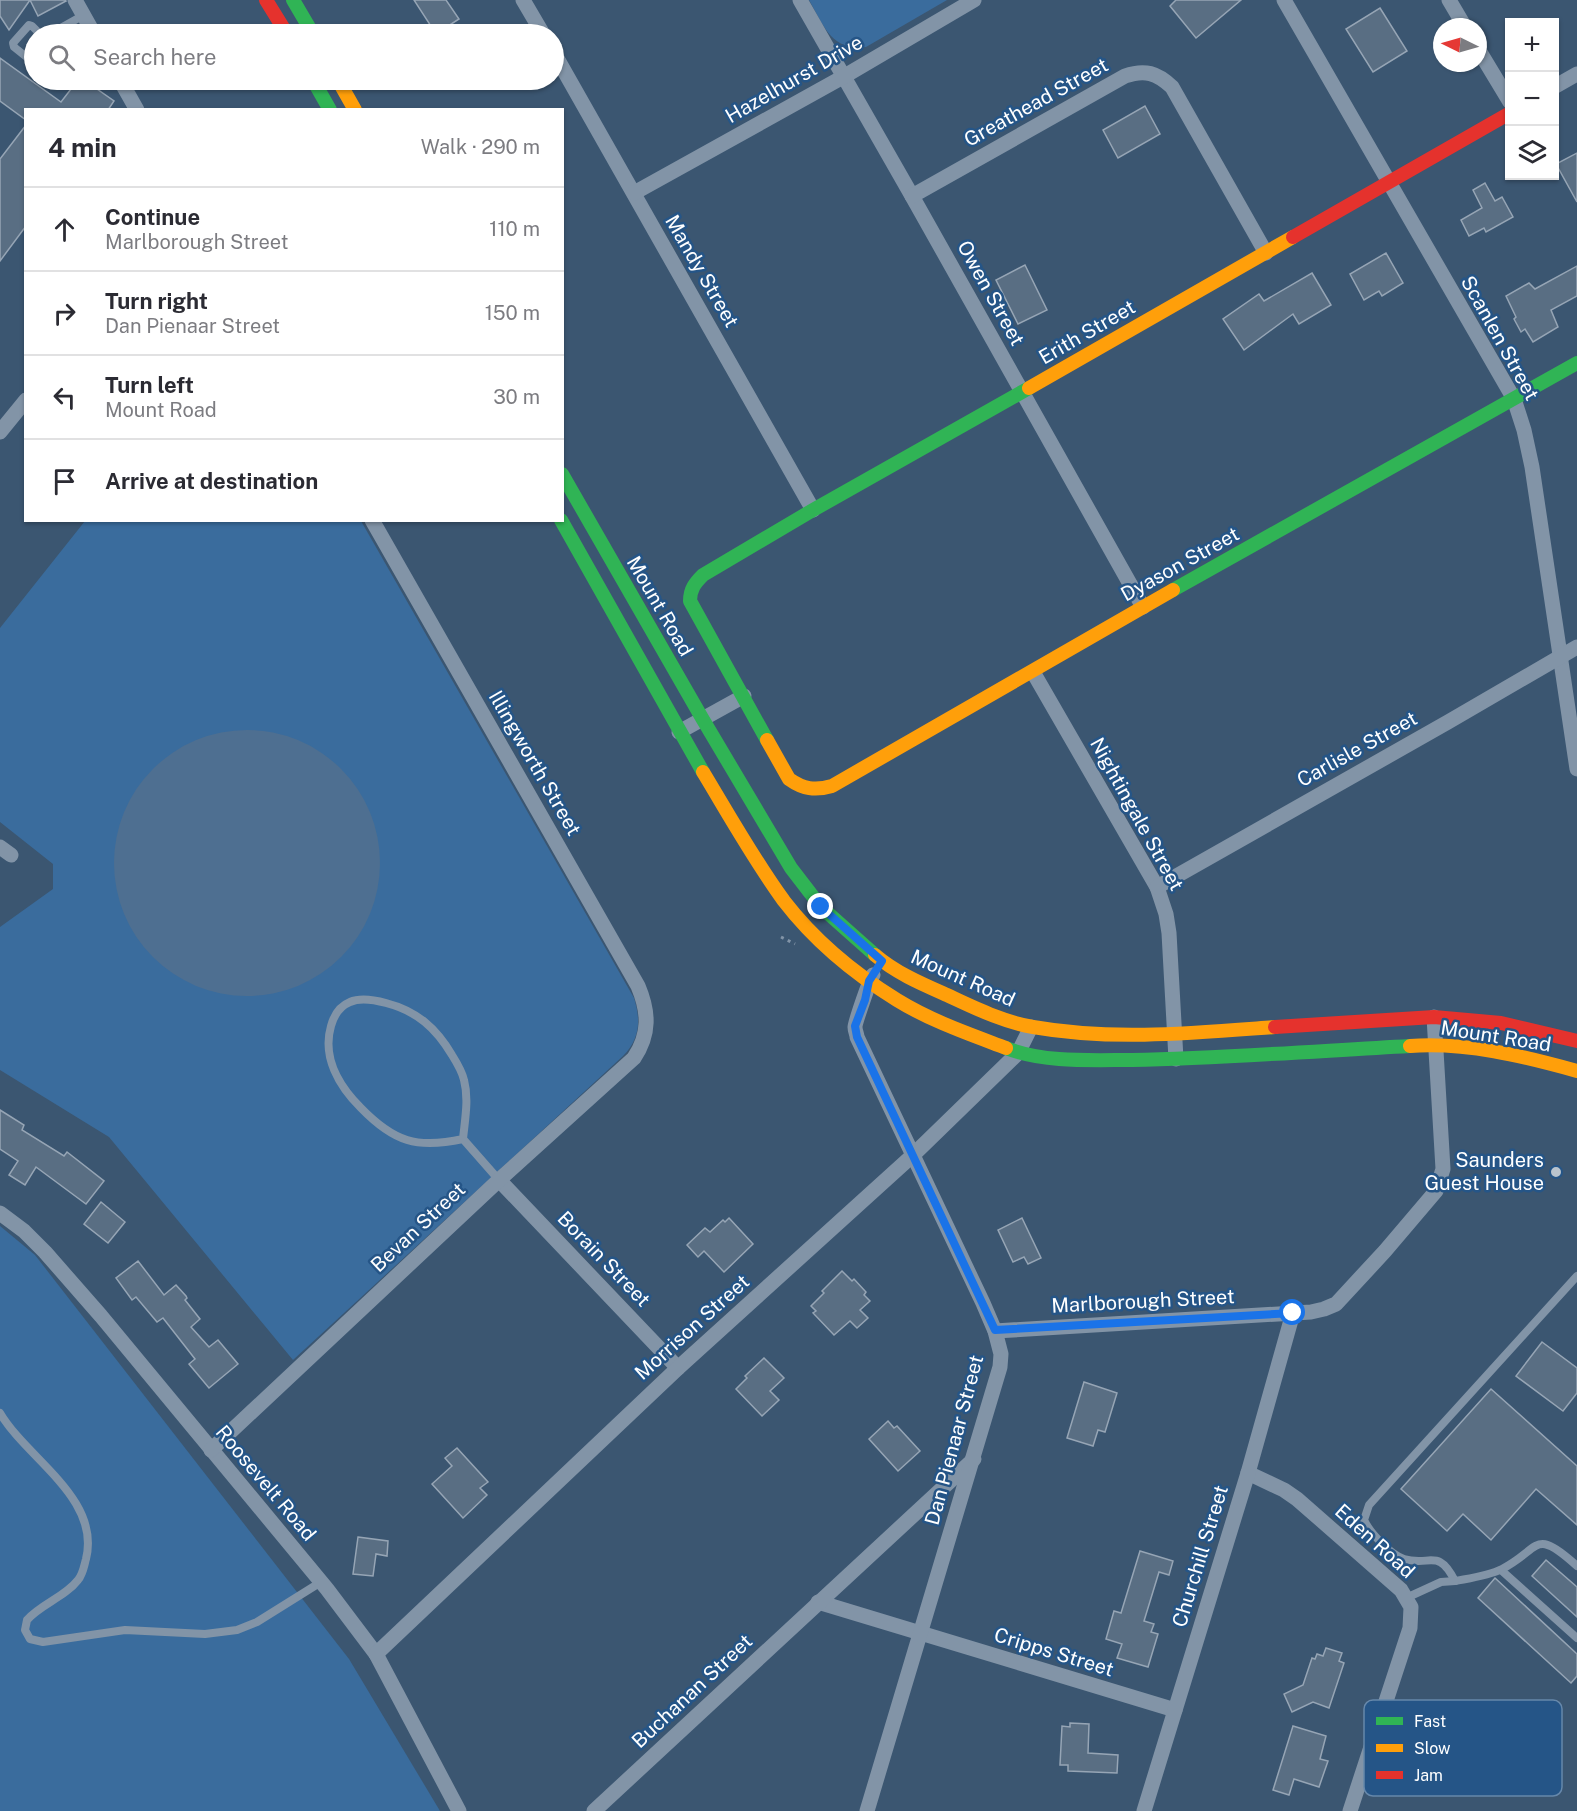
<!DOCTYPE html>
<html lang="en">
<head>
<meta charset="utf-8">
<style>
  :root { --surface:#fff; --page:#f2f2f3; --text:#2b2b33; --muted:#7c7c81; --line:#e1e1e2 }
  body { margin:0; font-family:"Public Sans",sans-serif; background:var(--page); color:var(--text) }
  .controls { position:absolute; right:18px; top:18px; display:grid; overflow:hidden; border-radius:0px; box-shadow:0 2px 4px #0004 }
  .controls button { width:54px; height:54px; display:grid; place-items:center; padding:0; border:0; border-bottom:2px solid var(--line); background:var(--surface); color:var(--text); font:30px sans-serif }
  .compass { position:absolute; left:1433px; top:18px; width:54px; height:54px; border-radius:50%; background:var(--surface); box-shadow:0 2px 4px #0004; rotate:275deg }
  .stop { position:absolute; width:18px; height:18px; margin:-14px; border:4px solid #1a73e8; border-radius:50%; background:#fff }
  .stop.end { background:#1a73e8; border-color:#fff; box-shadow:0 2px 6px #0008 }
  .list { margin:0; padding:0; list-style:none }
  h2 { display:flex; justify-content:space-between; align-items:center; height:78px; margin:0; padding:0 24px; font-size:26px }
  h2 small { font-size:20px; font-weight:400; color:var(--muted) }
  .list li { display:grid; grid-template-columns:39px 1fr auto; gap:18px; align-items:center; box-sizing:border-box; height:84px; padding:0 24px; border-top:2px solid var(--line) }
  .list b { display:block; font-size:22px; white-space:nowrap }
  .list p { margin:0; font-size:20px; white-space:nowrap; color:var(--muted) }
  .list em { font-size:20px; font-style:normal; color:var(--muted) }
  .icon { flex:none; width:33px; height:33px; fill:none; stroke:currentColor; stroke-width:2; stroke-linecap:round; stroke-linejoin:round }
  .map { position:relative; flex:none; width:1577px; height:1811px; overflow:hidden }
  .search { position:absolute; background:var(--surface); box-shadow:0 2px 4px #0004; left:24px; top:24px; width:540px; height:66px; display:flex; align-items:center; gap:15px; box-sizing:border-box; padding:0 21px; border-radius:33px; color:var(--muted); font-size:22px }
  .panel { position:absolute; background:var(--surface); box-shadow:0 2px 4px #0004; left:24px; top:108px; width:540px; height:414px; border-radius:0px }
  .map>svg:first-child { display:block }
  .green { fill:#3a6c9d }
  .water { fill:#4e6f91 }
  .building { fill:#596e83; stroke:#96a5b5; stroke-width:1.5 }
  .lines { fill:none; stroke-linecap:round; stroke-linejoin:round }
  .path { stroke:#8294a7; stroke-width:3; stroke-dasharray:3 4.5; stroke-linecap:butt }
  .lane { stroke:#8294a7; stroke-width:8 }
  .street { stroke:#8294a7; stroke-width:15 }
  .fast { stroke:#30b455; stroke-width:14 }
  .slow { stroke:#ff9f0a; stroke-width:14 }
  .jam { stroke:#e5322d; stroke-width:14 }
  .route { stroke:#1a73e8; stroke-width:8 }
  .poi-dot { fill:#bac4cd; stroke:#255587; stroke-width:2 }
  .labels { text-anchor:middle; stroke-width:5; stroke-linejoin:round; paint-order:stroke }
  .street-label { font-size:20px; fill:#fff; stroke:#255587 }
  .poi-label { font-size:20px; fill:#fff; stroke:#255587; text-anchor:end }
  .key { fill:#255587; stroke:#6688ab; stroke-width:1.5 }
  .key-label { font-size:16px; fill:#fff }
</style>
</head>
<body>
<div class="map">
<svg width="1577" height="1811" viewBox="0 0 1577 1811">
  <rect width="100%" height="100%" fill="#3b5671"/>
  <g class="green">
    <path d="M809,0h138l-81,47c-35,4 -42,-21 -57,-47z"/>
    <path d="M85,521h276l273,477c7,23 6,40 -11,58l-330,304 -184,-223 -109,-67v-143l53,-38v-25l-53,-42v-194z"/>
    <path d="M0,1226l35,29 314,404 91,152h-440z"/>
  </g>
  <circle class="water" cx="247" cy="863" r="133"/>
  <g class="building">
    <path d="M0,0h65l1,1 -28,15 -8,-16 -21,30 -9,-14z"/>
    <path d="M414,0h32l13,19 -23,15z"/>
    <path d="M1176,0h65l-45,38 -26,-32z"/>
    <path d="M1380,8l27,43 -34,21 -27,-43z"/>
    <path d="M0,58l61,44 17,-22h6l30,21 -6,9h-82v10l-26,-19z"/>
    <path d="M1145,106l15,28 -42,24 -15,-28z"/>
    <path d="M26,125v101l-26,35v-102z"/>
    <path d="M1577,153v49l-21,-38z"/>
    <path d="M1485,183l10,18 7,-4 11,20 -27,15 -2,-4 -15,8 -8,-16 21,-12 -9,-18z"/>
    <path d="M1386,253l17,30 -21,13 -3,-5 -15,9 -14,-26z"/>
    <path d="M1025,265l22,45 -29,14 -22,-44z"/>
    <path d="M1577,266v30l-26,14 7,17 -25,15 -8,-13 -4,3 -7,-13 2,-2 -10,-21 23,-13 6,6z"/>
    <path d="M1312,273l19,32 -32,19 -6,-10 -49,36 -21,-31 36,-25 5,7z"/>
    <path d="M0,1110l24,15 -2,5 42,26 3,-4 37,29 -18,23 -50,-37 -11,18 -16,-10 9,-14 -18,-12z"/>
    <path d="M101,1202l24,20 -17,21 -24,-19z"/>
    <path d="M729,1218l24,26 -29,28 -20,-21 -6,6 -11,-12 18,-17 5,4 13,-12 2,2z"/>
    <path d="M1022,1218l19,40 -13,6 -4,-7 -11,5 -15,-32z"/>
    <path d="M138,1261l26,34 12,-10 10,11 1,2 -2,2 15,19 -9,8 18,20 9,-7 20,24 -29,24 -20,-24 6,-5 -32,-41 -6,4 -21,-25 -4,3 -16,-22z"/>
    <path d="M842,1271l10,10 2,-2 12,13 -2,3 6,6 -10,9 8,8 -11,10 -7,-7 -16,14 -21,-22 3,-2 -5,-5 13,-13 -2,-2z"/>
    <path d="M1542,1342l35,26v25l-14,18 -47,-35z"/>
    <path d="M764,1358l20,20 -14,13 9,9 -17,16 -26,-27 11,-11 -2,-2z"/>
    <path d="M1084,1382l33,11 -12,39 -7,-2 -5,16 -26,-8z"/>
    <path d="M1491,1389l86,77v59l-41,-36 -45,51 -28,-26 -16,17 -46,-42z"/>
    <path d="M888,1421l6,7 3,-2 23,25 -22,20 -29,-32z"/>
    <path d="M457,1448l31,34 -8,6 7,7 -24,23 -31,-34 20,-18 -7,-8z"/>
    <path d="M358,1537l30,4 -1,15 -11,-2 -3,22 -20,-2z"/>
    <path d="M1140,1551l33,10 -4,14 -10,-3 -15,49 10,3 -3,8 7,2 -10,33 -31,-9 5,-14 -16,-5 8,-28 7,2z"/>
    <path d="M1546,1560l31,27v30l-45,-41z"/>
    <path d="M1495,1578l82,76v22l-6,7 -93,-85z"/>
    <path d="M1326,1648l16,5 -3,8 5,2 -15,45 -16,-6 -21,10 -8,-18 19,-9 9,-27 3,1 2,-5 6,2z"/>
    <path d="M1070,1723l19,1 -1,29 30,2 -1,18 -49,-2v-6h-8l2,-39 8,1z"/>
    <path d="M1293,1726l33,10 -6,23 8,2 -9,26 -25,-8 -5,16 -16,-5z"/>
  </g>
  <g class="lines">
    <path class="path" d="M781,937l14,7"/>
    <g class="lane">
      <path d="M50,34l34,-19"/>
      <path d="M34,63l-20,-16 -1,-4 16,-18 3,1 8,8"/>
      <path d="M56,80l4,2 4,-2"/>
      <path d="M463,1139c-46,10 -69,3 -102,-31 -22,-22 -39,-51 -30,-82 3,-11 9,-20 19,-24 11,-5 25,-2 36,1 31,8 50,25 66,52 5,8 10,16 12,25 5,19 1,39 -1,59l36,41"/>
      <path d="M1577,1276l-208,229 -5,15c6,13 27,35 40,39 26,8 34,-12 51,22 16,-3 33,-5 47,-12 39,-20 31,-43 75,-3"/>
      <path d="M0,1413c27,46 101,85 86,146 -2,7 -3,15 -8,21 -13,17 -37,24 -51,40l-2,10 5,9 13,3 82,-12 80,4 32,-4 20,-8 64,-40"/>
      <path d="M1501,1570l76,68"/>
      <path d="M1406,1598l35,-16 14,-1"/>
    </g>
    <g class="street">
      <path d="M75,0l19,34"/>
      <path d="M523,0l20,34"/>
      <path d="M800,0l112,196 231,411"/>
      <path d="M1284,0l230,399 10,31 8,37 45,302"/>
      <path d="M1449,0l16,27"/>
      <path d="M1478,49l32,53"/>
      <path d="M554,53l259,457"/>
      <path d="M120,80l17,30"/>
      <path d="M1554,87l23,-13"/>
      <path d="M634,193l209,-116 131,-77"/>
      <path d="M912,196l213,-120c20,-7 32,-3 47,11l94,166"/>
      <path d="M0,432l26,-32"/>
      <path d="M1033,672l124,215 9,27 3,19 7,126"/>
      <path d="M679,732l65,-36"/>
      <path d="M0,847l11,8"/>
      <path d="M1157,887l291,-165 129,-75"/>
      <path d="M499,1180l179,188"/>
      <path d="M0,1213l24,18 21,21 56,64 226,273 49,65 83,157"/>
      <path d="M995,1331l316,-19 13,-3 12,-5 49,-53 51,-60 7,-22 -9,-152"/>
      <path d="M211,1450l288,-270 135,-122c16,-24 15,-46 4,-72l-266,-466"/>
      <path d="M1248,1473l36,17 13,9 104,91 10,17 -1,21 -60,183"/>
      <path d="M818,1602l357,108"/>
      <path d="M376,1654l302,-286 234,-212 106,-103 13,-26"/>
      <path d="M594,1811l380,-352"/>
      <path d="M867,1811l133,-444 1,-13 -6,-23 -12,-28 -126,-266c0,-3 -2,-6 -2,-10 0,-4 15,-48 18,-52"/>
      <path d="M1144,1811l104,-338 45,-160"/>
    </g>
    <g class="fast">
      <path d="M293,0l20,34"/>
      <path d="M313,80l17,30"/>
      <path d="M562,474l140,244 89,150 30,39 54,48"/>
      <path d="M561,520l142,252"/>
      <path d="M1173,590l404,-227"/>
      <path d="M767,740l-77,-139c0,-12 5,-18 13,-26l110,-65 216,-122"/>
      <path d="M1006,1048c38,15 86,12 126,12 93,-2 185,-9 278,-14"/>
    </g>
    <g class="slow">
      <path d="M338,80l17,30"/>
      <path d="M1029,388l264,-151"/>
      <path d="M767,740l22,39c14,10 26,12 43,7l341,-196"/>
      <path d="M703,772c26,43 51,88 81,129 30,39 71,73 113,99 34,21 72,34 109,48"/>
      <path d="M875,955c21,18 47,29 72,40 28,13 56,27 86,32 79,14 162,6 242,0"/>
      <path d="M1410,1046c56,-4 113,10 167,25"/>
    </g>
    <g class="jam">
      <path d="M266,0l21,34"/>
      <path d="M1293,237l217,-124"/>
      <path d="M1275,1027l159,-10 67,6 76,18"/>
    </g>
  </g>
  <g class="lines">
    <path class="route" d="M821,907l61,54 -13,20 -4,19 -10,26 2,11 138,293 298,-17"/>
  </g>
  <circle class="poi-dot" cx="1556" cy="1172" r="6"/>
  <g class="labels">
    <g class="street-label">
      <text transform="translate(794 79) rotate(-30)" y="7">Hazelhurst Drive</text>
      <text transform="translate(1036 102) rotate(-29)" y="7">Greathead Street</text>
      <text transform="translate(702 271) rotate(60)" y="7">Mandy Street</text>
      <text transform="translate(991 293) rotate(61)" y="7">Owen Street</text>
      <text transform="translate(1087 332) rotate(-30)" y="7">Erith Street</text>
      <text transform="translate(1500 338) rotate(61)" y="7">Scanlen Street</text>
      <text transform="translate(1180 564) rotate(-29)" y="7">Dyason Street</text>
      <text transform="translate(660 606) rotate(60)" y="7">Mount Road</text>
      <text transform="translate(1357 749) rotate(-29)" y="7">Carlisle Street</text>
      <text transform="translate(535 763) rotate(60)" y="7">Illingworth Street</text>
      <text transform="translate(1137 814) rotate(61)" y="7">Nightingale Street</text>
      <text transform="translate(963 978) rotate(24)" y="7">Mount Road</text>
      <text transform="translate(1496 1036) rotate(9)" y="7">Mount Road</text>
      <text transform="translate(418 1227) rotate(-43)" y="7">Bevan Street</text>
      <text transform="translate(604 1259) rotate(46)" y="7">Borain Street</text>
      <text transform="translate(1143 1301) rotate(-3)" y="7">Marlborough Street</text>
      <text transform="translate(692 1327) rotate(-42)" y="7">Morrison Street</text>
      <text transform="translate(954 1440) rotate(-75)" y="7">Dan Pienaar Street</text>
      <text transform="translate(266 1483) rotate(50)" y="7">Roosevelt Road</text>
      <text transform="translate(1375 1541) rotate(42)" y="7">Eden Road</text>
      <text transform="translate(1200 1556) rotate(-73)" y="7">Churchill Street</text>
      <text transform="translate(1054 1652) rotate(17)" y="7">Cripps Street</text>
      <text transform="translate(692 1691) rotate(-43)" y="7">Buchanan Street</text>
    </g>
    <g class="poi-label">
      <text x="1544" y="1167">Saunders<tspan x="1544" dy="23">Guest House</tspan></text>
    </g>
  </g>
  <rect x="1364" y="1700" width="198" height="96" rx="9" class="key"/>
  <rect x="1376" y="1717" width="27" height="8" fill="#30b455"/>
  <rect x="1376" y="1744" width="27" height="8" fill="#ff9f0a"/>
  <rect x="1376" y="1771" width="27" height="8" fill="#e5322d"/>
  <g class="key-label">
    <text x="1414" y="1727">Fast</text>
    <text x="1414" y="1754">Slow</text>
    <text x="1414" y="1781">Jam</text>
  </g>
</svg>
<div class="controls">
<button>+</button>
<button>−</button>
<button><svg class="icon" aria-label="layers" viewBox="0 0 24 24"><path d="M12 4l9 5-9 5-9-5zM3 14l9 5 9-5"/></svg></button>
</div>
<svg class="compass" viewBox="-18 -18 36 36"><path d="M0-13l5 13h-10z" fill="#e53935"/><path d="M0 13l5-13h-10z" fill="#7c7c81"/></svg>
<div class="stop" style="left:1293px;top:1313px"></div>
<div class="stop end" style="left:821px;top:907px"></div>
<div class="search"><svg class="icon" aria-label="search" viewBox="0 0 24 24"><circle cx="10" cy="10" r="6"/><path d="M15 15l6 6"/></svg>Search here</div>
<section class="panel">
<h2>4 min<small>Walk · 290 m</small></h2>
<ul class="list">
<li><svg class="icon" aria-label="ahead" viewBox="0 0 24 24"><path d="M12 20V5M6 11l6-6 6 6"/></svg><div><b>Continue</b><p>Marlborough Street</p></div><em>110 m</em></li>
<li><svg class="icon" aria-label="right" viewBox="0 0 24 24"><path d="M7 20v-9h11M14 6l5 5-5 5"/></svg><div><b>Turn right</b><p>Dan Pienaar Street</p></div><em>150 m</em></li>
<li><svg class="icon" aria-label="left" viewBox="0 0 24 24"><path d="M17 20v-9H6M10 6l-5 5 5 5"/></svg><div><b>Turn left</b><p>Mount Road</p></div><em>30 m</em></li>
<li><svg class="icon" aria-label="arrive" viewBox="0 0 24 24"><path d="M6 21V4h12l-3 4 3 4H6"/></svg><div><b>Arrive at destination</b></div></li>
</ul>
</section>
</div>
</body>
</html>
